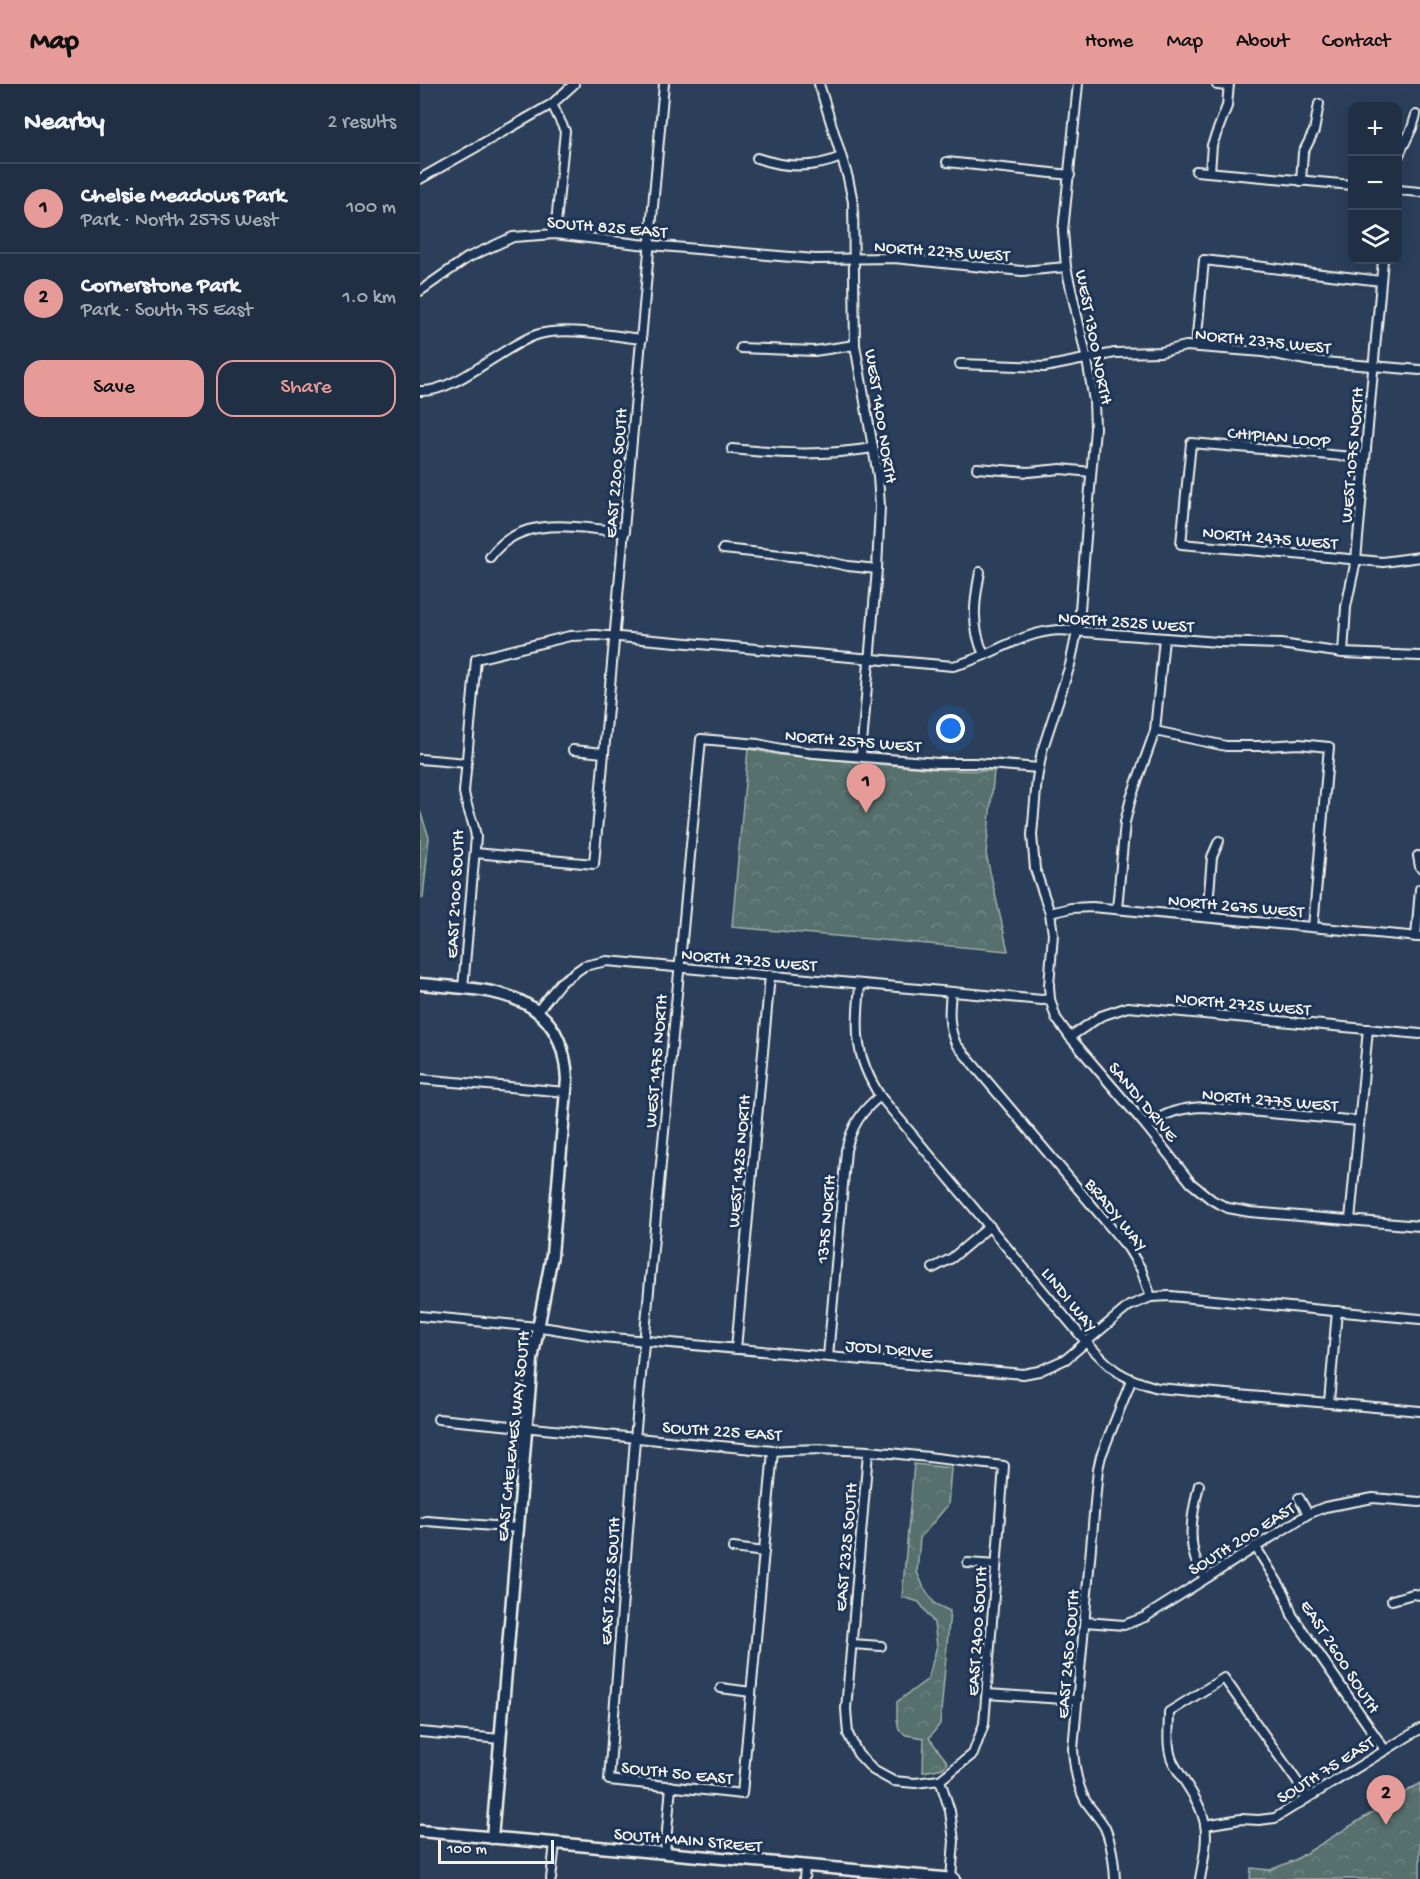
<!DOCTYPE html>
<html lang="en">
<head>
<meta charset="utf-8">
<style>
  :root { --surface:#202f44; --page:#2d3b4f; --text:#f1f3f6; --muted:#a2a9b2; --line:#3d4a5d; --accent:#e69b98 }
  body { margin:0; font-family:"Gochi Hand",sans-serif; background:var(--page); color:var(--text) }
  .controls { position:absolute; right:18px; top:18px; display:grid; overflow:hidden; border-radius:12px; box-shadow:0 6px 24px #0002 }
  .controls button { width:54px; height:54px; display:grid; place-items:center; padding:0; border:0; border-bottom:2px solid var(--line); background:var(--surface); color:var(--text); font:30px sans-serif }
  .scale { position:absolute; left:18px; bottom:15px; width:116px; box-sizing:border-box; padding-left:6px; border:3px solid #f4f1e8; border-top:0; font-size:16px; line-height:21px; white-space:nowrap; color:#f4f1e8; -webkit-text-stroke:4px #1d3557; paint-order:stroke }
  .you { position:absolute; left:531px; top:645px; width:21px; height:21px; margin:-15px; border:4px solid #fff; border-radius:50%; background:#1a73e8; box-shadow:0 0 0 9px #1a73e833 }
  .badge { display:grid; place-items:center; width:39px; height:39px; border-radius:50%; background:var(--accent); color:#111; font-size:20px; font-weight:700 }
  .pin { position:absolute; translate:-50% -50px; filter:drop-shadow(0 2px 3px #0008) }
  .pin::after { content:''; position:absolute; top:32px; width:21px; height:18px; background:inherit; clip-path:polygon(0 0,100% 0,50% 100%) }
  .list { margin:0; padding:0; list-style:none }
  h2 { display:flex; justify-content:space-between; align-items:center; height:78px; margin:0; padding:0 24px; font-size:26px }
  h2 small { font-size:20px; font-weight:400; color:var(--muted) }
  .list li { display:grid; grid-template-columns:39px 1fr auto; gap:18px; align-items:center; box-sizing:border-box; height:90px; padding:0 24px; border-top:2px solid var(--line) }
  .list b { display:block; font-size:22px; white-space:nowrap }
  .list p { margin:0; font-size:20px; white-space:nowrap; color:var(--muted) }
  .list em { font-size:20px; font-style:normal; color:var(--muted) }
  .actions { display:flex; gap:12px; padding:18px 24px }
  .actions a { flex:1; padding:14px 0; border:2px solid var(--accent); border-radius:18px; text-align:center; font-size:21px; color:var(--accent) }
  .actions .main { background:var(--accent); color:#111 }
  .icon { flex:none; width:33px; height:33px; fill:none; stroke:currentColor; stroke-width:2; stroke-linecap:round; stroke-linejoin:round }
  .map { position:relative; flex:none; width:1000px; height:1795px; overflow:hidden }
  header { display:flex; align-items:center; gap:36px; box-sizing:border-box; height:84px; padding:0 30px; background:var(--accent); color:#111 }
  header strong { font-size:28px }
  nav { display:flex; gap:33px; margin-inline-start:auto; font-size:21px }
  main { display:flex }
  aside { flex:1; background:var(--surface) }
  .map>svg:first-child { display:block }
  .park { fill:url(#park-crowns); stroke:#a4b0aa; stroke-width:1.5 }
  .lines { fill:none; stroke-linecap:round; stroke-linejoin:round }
  .street-casing { stroke:#f4f1e8; stroke-width:12 }
  .secondary-casing { stroke:#f4f1e8; stroke-width:15 }
  .street { stroke:#1d3557; stroke-width:8 }
  .secondary { stroke:#1d3557; stroke-width:10 }
  .labels { text-anchor:middle; stroke-width:6; stroke-linejoin:round; paint-order:stroke }
  .street-label { font-size:18px; fill:#f4f1e8; stroke:#1d3557 }
</style>
</head>
<body>
<header>
<strong>Map</strong>
<nav><a>Home</a><a>Map</a><a>About</a><a>Contact</a></nav>
</header>
<main>
<aside>
<h2>Nearby<small>2 results</small></h2>
<ul class="list">
<li><span class="badge">1</span><div><b>Chelsie Meadows Park</b><p>Park · North 2575 West</p></div><em>100 m</em></li>
<li><span class="badge">2</span><div><b>Cornerstone Park</b><p>Park · South 75 East</p></div><em>1.0 km</em></li>
</ul>
<div class="actions"><a class="main">Save</a><a>Share</a></div>
</aside>
<div class="map">
<svg width="1000" height="1795" viewBox="0 0 1000 1795">
  <defs>
    <pattern id="park-crowns" width="20" height="18" patternUnits="userSpaceOnUse" patternTransform="scale(1.5)"><rect width="20" height="18" fill="#546f6d"/><path d="M2 6a3 3 0 1 1 6 0M12 15a3 3 0 1 1 6 0" fill="none" stroke="#6d8482"/></pattern>
  </defs>
  <rect width="100%" height="100%" fill="#2b3f5b"/>
  <filter id="ink" filterUnits="userSpaceOnUse"><feTurbulence type="fractalNoise" baseFrequency=".0167" numOctaves="2"/><feDisplacementMap in="SourceGraphic" scale="12" xChannelSelector="R" yChannelSelector="G"/><feConvolveMatrix kernelMatrix="1 2 1 2 8 2 1 2 1" color-interpolation-filters="sRGB"/></filter>
  <g filter="url(#ink)">
    <g class="park">
      <path d="M328,665l32,6 166,15 48,1 -8,83 22,97 -276,-24z"/>
      <path d="M0,727l9,26 -6,61 -3,-1z"/>
      <path d="M494,1380l37,4 -3,37 -28,33 -3,34 7,16 11,16 15,7 -10,113 -11,14 19,25 -5,5 -20,4 1,-34 -18,-3 -7,-5 -2,-11v-17l31,-23 9,-33 -3,-23 -15,-21 -17,-5z"/>
      <path d="M1000,1699v96h-170l1,-11 19,2 25,-10z"/>
    </g>
    <g class="lines">
      <defs>
        <g id="street">
          <path d="M399,0l29,94 5,24 2,143 23,131 2,30 -3,63 -16,187"/>
          <path d="M658,0l-15,147 3,36 21,93 7,41 1,27 -16,194 -9,43 -28,86 -5,28 -5,56 3,34 15,44 3,21 -4,52 1,13 6,19 14,19 77,90 44,56 21,17 16,8 22,4 170,14"/>
          <path d="M797,1l11,1"/>
          <path d="M132,20l13,27 -10,103"/>
          <path d="M978,73l14,-29 4,-13"/>
          <path d="M337,74c29,10 56,11 84,-1"/>
          <path d="M527,78l123,13"/>
          <path d="M776,87l156,14"/>
          <path d="M790,88l2,-27 15,-39 2,-22"/>
          <path d="M0,95l132,-75 22,-20"/>
          <path d="M881,97l2,-28 11,-22 5,-27"/>
          <path d="M978,106l22,2"/>
          <path d="M0,207l47,-33 46,-21 42,-3 83,10 177,15 79,-1 128,13 44,-4"/>
          <path d="M776,262l8,-86 177,21"/>
          <path d="M321,264l73,3 41,-6"/>
          <path d="M540,280l85,3 70,-14 46,-1 25,-6 77,6 48,9 109,9"/>
          <path d="M0,307c35,2 81,-44 116,-56 28,-9 76,1 106,4"/>
          <path d="M312,365c50,5 91,7 141,-1"/>
          <path d="M945,374l-174,-15 -10,101 202,18 37,-5"/>
          <path d="M557,384l51,4 33,-3 30,3"/>
          <path d="M303,465l87,9 38,8 29,3"/>
          <path d="M70,473c31,-44 88,-29 135,-25"/>
          <path d="M560,488c-6,31 -9,53 4,83"/>
          <path d="M923,569l3,-46 10,-47 27,-300"/>
          <path d="M735,647l71,15h35l38,-2 30,3 -16,180"/>
          <path d="M153,666l31,3"/>
          <path d="M0,675l47,4"/>
          <path d="M55,769l119,11 70,-780"/>
          <path d="M998,772l2,11"/>
          <path d="M697,825l8,-87 6,-24 24,-67 9,-93"/>
          <path d="M630,829l21,-5 21,-1 328,30"/>
          <path d="M787,833l5,-60 7,-16"/>
          <path d="M996,853l4,-48"/>
          <path d="M440,901c-4,47 -6,70 20,111l206,246c27,29 33,35 72,46l262,23"/>
          <path d="M43,904l13,-151c-2,-16 -10,-29 -12,-45l12,-133 94,-23 26,-1 357,31c37,-8 66,-34 106,-36l159,12 63,2 62,9 77,3"/>
          <path d="M531,908c-2,20 -3,34 5,52l172,204 13,21 10,28"/>
          <path d="M117,928l23,-29 24,-17 23,-5 435,39 8,-1"/>
          <path d="M650,953l31,-21 27,-9 292,27"/>
          <path d="M0,995l146,13"/>
          <path d="M727,1043c17,-15 35,-19 56,-20l156,14"/>
          <path d="M930,1136l18,-191"/>
          <path d="M513,1184l19,-10 38,-32"/>
          <path d="M0,1232l128,12 54,9 421,37 16,-3 27,-12 63,-53 22,-9 19,-1 250,23"/>
          <path d="M316,1265l34,-374"/>
          <path d="M408,1273l18,-207c6,-24 15,-39 34,-54"/>
          <path d="M909,1318l8,-91"/>
          <path d="M18,1335l335,32c76,-7 155,7 231,15l-20,258 -11,30 -33,26 -25,3 -22,-2 -20,-11 -15,-16 -10,-20 -2,-25 22,-256"/>
          <path d="M353,1367l-31,343 -133,-14 26,-341 66,-700 57,5 23,5 33,4 124,10h38l63,5"/>
          <path d="M779,1401c-8,33 -14,65 6,93"/>
          <path d="M879,1414l9,16"/>
          <path d="M0,1439l6,-2 93,7"/>
          <path d="M835,1462l30,48 7,21 93,135"/>
          <path d="M313,1464l31,4"/>
          <path d="M548,1479l28,2"/>
          <path d="M972,1516l21,-6 7,1"/>
          <path d="M665,1538l39,3 21,-8 163,-103 17,-7 48,-9 47,4"/>
          <path d="M432,1560l29,2"/>
          <path d="M301,1604l30,4"/>
          <path d="M567,1610l91,6"/>
          <path d="M0,1648l81,7"/>
          <path d="M520,1696l10,31 4,30 -3,38"/>
          <path d="M785,1741l36,-6 18,1 16,-2 145,-89"/>
          <path d="M245,1769l6,-67"/>
          <path d="M131,1795l4,-36"/>
          <path d="M384,1795l1,-13"/>
          <path d="M695,1795c-1,-17 -3,-35 -10,-51 -5,-10 -14,-18 -20,-28 -8,-16 -11,-33 -12,-51l25,-280 3,-13 30,-75"/>
          <path d="M780,1795c3,-17 8,-38 5,-55 -5,-24 -21,-41 -32,-62 -7,-14 -4,-34 -4,-50l55,-34 84,119"/>
        </g>
        <g id="secondary">
          <path d="M0,900c70,6 142,5 147,95l-15,176 -20,105 -40,478"/>
          <path d="M0,1747l534,48"/>
        </g>
      </defs>
      <use href="#street" class="street-casing"/>
      <use href="#secondary" class="secondary-casing"/>
      <use href="#street" class="street"/>
      <use href="#secondary" class="secondary"/>
    </g>
  </g>
  <g class="labels">
    <g class="street-label">
      <text transform="translate(187 142) rotate(5)" y="6">SOUTH 825 EAST</text>
      <text transform="translate(522 166) rotate(4)" y="6">NORTH 2275 WEST</text>
      <text transform="translate(675 253) rotate(79)" y="6">WEST 1300 NORTH</text>
      <text transform="translate(843 256) rotate(6)" y="6">NORTH 2375 WEST</text>
      <text transform="translate(462 332) rotate(81)" y="6">WEST 1400 NORTH</text>
      <text transform="translate(859 352) rotate(5)" y="6">CHIPIAN LOOP</text>
      <text transform="translate(931 371) rotate(-85)" y="6">WEST 1075 NORTH</text>
      <text transform="translate(195 389) rotate(-85)" y="6">EAST 2200 SOUTH</text>
      <text transform="translate(850 453) rotate(5)" y="6">NORTH 2475 WEST</text>
      <text transform="translate(706 537) rotate(4)" y="6">NORTH 2525 WEST</text>
      <text transform="translate(433 656) rotate(5)" y="6">NORTH 2575 WEST</text>
      <text transform="translate(34 810) rotate(-87)" y="6">EAST 2100 SOUTH</text>
      <text transform="translate(816 821) rotate(5)" y="6">NORTH 2675 WEST</text>
      <text transform="translate(329 875) rotate(5)" y="6">NORTH 2725 WEST</text>
      <text transform="translate(823 919) rotate(5)" y="6">NORTH 2725 WEST</text>
      <text transform="translate(235 977) rotate(-85)" y="6">WEST 1475 NORTH</text>
      <text transform="translate(850 1015) rotate(5)" y="6">NORTH 2775 WEST</text>
      <text transform="translate(724 1017) rotate(50)" y="6">SANDI DRIVE</text>
      <text transform="translate(318 1077) rotate(-85)" y="6">WEST 1425 NORTH</text>
      <text transform="translate(697 1130) rotate(51)" y="6">BRADY WAY</text>
      <text transform="translate(405 1135) rotate(-85)" y="6">1375 NORTH</text>
      <text transform="translate(650 1215) rotate(51)" y="6">LINDI WAY</text>
      <text transform="translate(469 1264) rotate(5)" y="6">JODI DRIVE</text>
      <text transform="translate(302 1346) rotate(4)" y="6">SOUTH 225 EAST</text>
      <text transform="translate(92 1352) rotate(-84)" y="6">EAST CHELEMES WAY SOUTH</text>
      <text transform="translate(821 1454) rotate(-32)" y="6">SOUTH 200 EAST</text>
      <text transform="translate(425 1463) rotate(-85)" y="6">EAST 2325 SOUTH</text>
      <text transform="translate(189 1497) rotate(-86)" y="6">EAST 2225 SOUTH</text>
      <text transform="translate(556 1547) rotate(-86)" y="6">EAST 2400 SOUTH</text>
      <text transform="translate(647 1570) rotate(-85)" y="6">EAST 2450 SOUTH</text>
      <text transform="translate(921 1572) rotate(57)" y="6">EAST 2600 SOUTH</text>
      <text transform="translate(905 1685) rotate(-32)" y="6">SOUTH 75 EAST</text>
      <text transform="translate(257 1688) rotate(6)" y="6">SOUTH 50 EAST</text>
      <text transform="translate(268 1755) rotate(5)" y="6">SOUTH MAIN STREET</text>
    </g>
  </g>
</svg>
<div class="controls">
<button>+</button>
<button>−</button>
<button><svg class="icon" aria-label="layers" viewBox="0 0 24 24"><path d="M12 4l9 5-9 5-9-5zM3 14l9 5 9-5"/></svg></button>
</div>
<div class="scale">100 m</div>
<div class="you"></div>
<div class="pin badge" style="left:446px;top:729px">1</div>
<div class="pin badge" style="left:966px;top:1741px">2</div>
</div>
</main>
</body>
</html>
